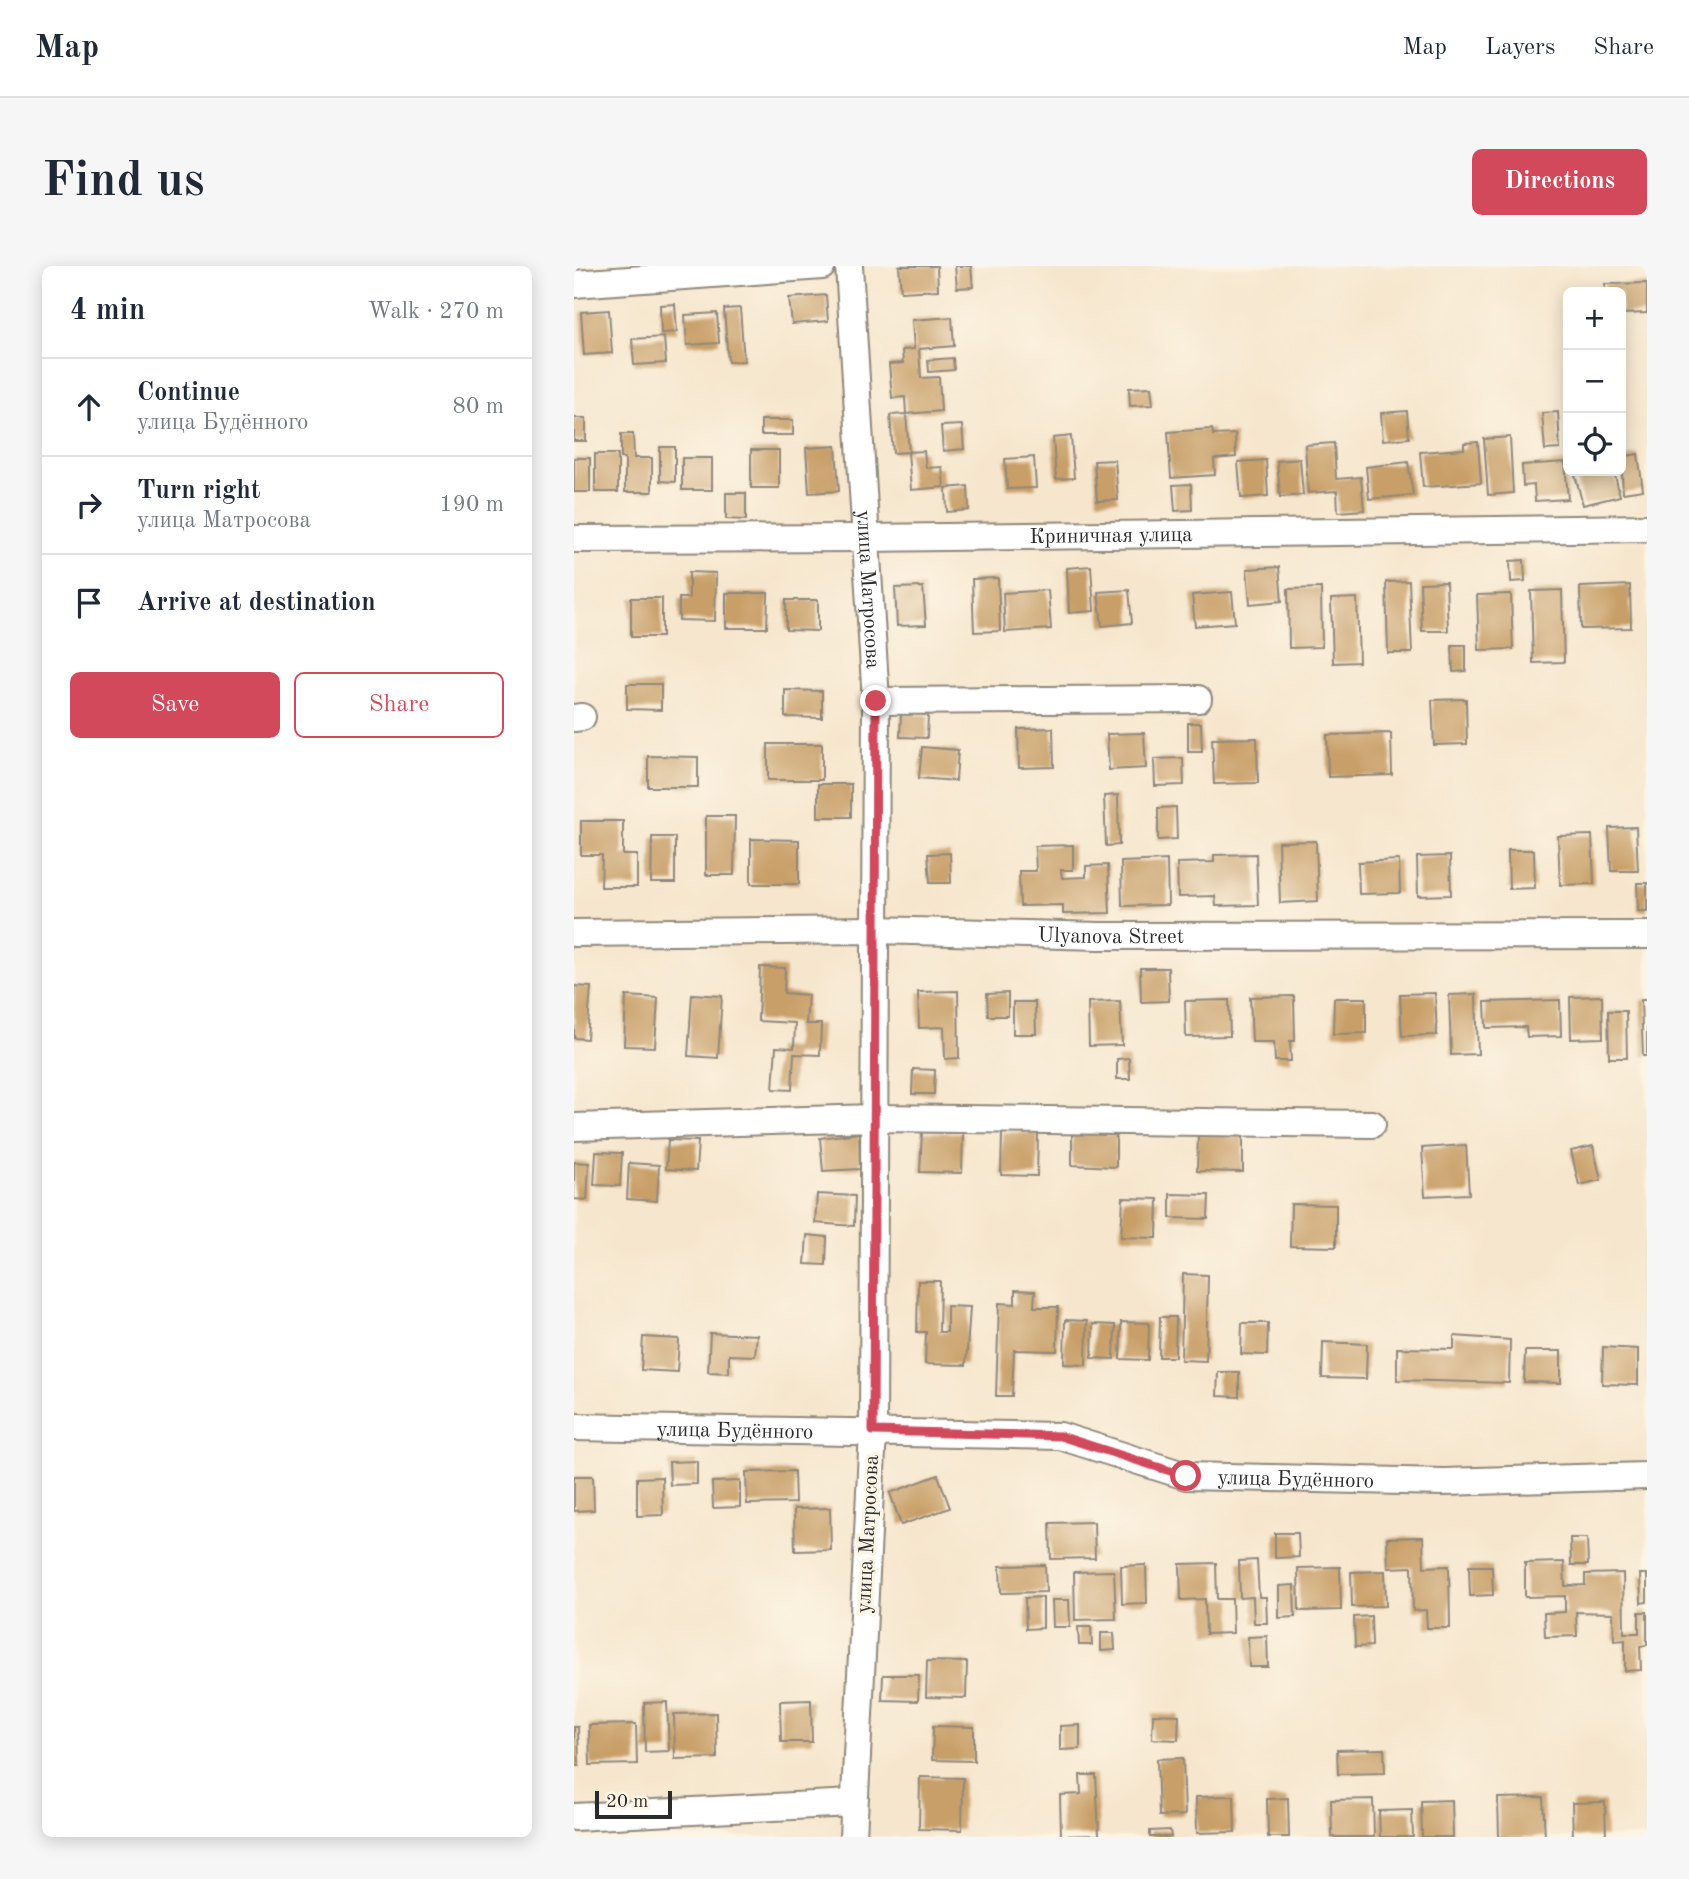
<!DOCTYPE html>
<html lang="en">
<head>
<meta charset="utf-8">
<style>
  :root { --surface:#fff; --page:#f6f6f7; --text:#1f2937; --muted:#747a83; --line:#e0e1e3; --accent:#d1495b }
  body { margin:0; font-family:"Old Standard TT",serif; background:var(--page); color:var(--text) }
  .controls { position:absolute; right:21px; top:21px; display:grid; overflow:hidden; border-radius:10px; box-shadow:0 4px 18px #0003 }
  .controls button { width:63px; height:63px; display:grid; place-items:center; padding:0; border:0; border-bottom:2px solid var(--line); background:var(--surface); color:var(--text); font:35px sans-serif }
  .scale { position:absolute; left:21px; bottom:18px; width:77px; box-sizing:border-box; padding-left:7px; border:4px solid #2b2b2b; border-top:0; font-size:19px; line-height:24px; white-space:nowrap; color:#2b2b2b; -webkit-text-stroke:5px #fcf5e5; paint-order:stroke }
  .stop { position:absolute; width:21px; height:21px; margin:-16px; border:5px solid #d1495b; border-radius:50%; background:#fff }
  .stop.end { background:#d1495b; border-color:#fff; box-shadow:0 2px 7px #0008 }
  .list { margin:0; padding:0; list-style:none }
  h2 { display:flex; justify-content:space-between; align-items:center; height:91px; margin:0; padding:0 28px; font-size:30px }
  h2 small { font-size:23px; font-weight:400; color:var(--muted) }
  .list li { display:grid; grid-template-columns:46px 1fr auto; gap:21px; align-items:center; box-sizing:border-box; height:98px; padding:0 28px; border-top:2px solid var(--line) }
  .list b { display:block; font-size:26px; white-space:nowrap }
  .list p { margin:0; font-size:23px; white-space:nowrap; color:var(--muted) }
  .list em { font-size:23px; font-style:normal; color:var(--muted) }
  .actions { display:flex; gap:14px; padding:21px 28px }
  .actions a { flex:1; padding:16px 0; border:2px solid var(--accent); border-radius:10px; text-align:center; font-size:24px; color:var(--accent) }
  .actions .main { background:var(--accent); color:#fff }
  .icon { flex:none; width:38px; height:38px; fill:none; stroke:currentColor; stroke-width:2; stroke-linecap:round; stroke-linejoin:round }
  .map { position:relative; flex:none; width:1073px; height:1571px; overflow:hidden; border-radius:10px }
  header { display:flex; align-items:center; gap:42px; box-sizing:border-box; height:98px; padding:0 35px; background:var(--surface); border-bottom:2px solid var(--line) }
  header strong { font-size:33px }
  nav { display:flex; gap:38px; margin-inline-start:auto; font-size:24px }
  .intro { display:flex; align-items:center; justify-content:space-between; box-sizing:border-box; height:168px; padding:0 42px }
  h1 { margin:0; font-size:49px }
  .button { padding:18px 32px; border-radius:10px; background:var(--accent); color:#fff; font-size:24px; font-weight:700 }
  main { display:flex; gap:42px; padding:0 42px }
  aside { flex:1; background:var(--surface); border-radius:10px; box-shadow:0 4px 18px #0003 }
  .map>svg:first-child { display:block }
  .building { fill:#c89f67 }
  .lines { fill:none; stroke-linecap:round; stroke-linejoin:round }
  .street-casing { stroke:#90887c; stroke-width:30 }
  .street { stroke:#fff; stroke-width:26 }
  .route { stroke:#d1495b; stroke-width:9 }
  .labels { text-anchor:middle; stroke-width:7; stroke-linejoin:round; paint-order:stroke }
  .street-label { font-size:21px; fill:#2b2b2b; stroke:#fcf5e5 }
</style>
</head>
<body>
<header>
<strong>Map</strong>
<nav><a>Map</a><a>Layers</a><a>Share</a></nav>
</header>
<div class="intro"><h1>Find us</h1><a class="button">Directions</a></div>
<main>
<aside>
<h2>4 min<small>Walk · 270 m</small></h2>
<ul class="list">
<li><svg class="icon" aria-label="ahead" viewBox="0 0 24 24"><path d="M12 20V5M6 11l6-6 6 6"/></svg><div><b>Continue</b><p>улица Будённого</p></div><em>80 m</em></li>
<li><svg class="icon" aria-label="right" viewBox="0 0 24 24"><path d="M7 20v-9h11M14 6l5 5-5 5"/></svg><div><b>Turn right</b><p>улица Матросова</p></div><em>190 m</em></li>
<li><svg class="icon" aria-label="arrive" viewBox="0 0 24 24"><path d="M6 21V4h12l-3 4 3 4H6"/></svg><div><b>Arrive at destination</b></div></li>
</ul>
<div class="actions"><a class="main">Save</a><a>Share</a></div>
</aside>
<div class="map">
<svg width="1073" height="1571" viewBox="0 0 1073 1571">
  <rect width="100%" height="100%" fill="#fcf5e5"/>
  <filter id="ink" filterUnits="userSpaceOnUse"><feTurbulence type="fractalNoise" baseFrequency=".0143" numOctaves="2"/><feDisplacementMap in="SourceGraphic" scale="14" xChannelSelector="R" yChannelSelector="G"/><feConvolveMatrix kernelMatrix="1 2 1 2 8 2 1 2 1" color-interpolation-filters="sRGB"/></filter>
  <filter id="wash" filterUnits="userSpaceOnUse"><feTurbulence type="fractalNoise" baseFrequency=".00686" numOctaves="4" result="noise"/><feDisplacementMap in="SourceGraphic" scale="28" xChannelSelector="R" yChannelSelector="G"/><feGaussianBlur stdDeviation="1.57" result="paint"/><feColorMatrix in="noise" values="0 0 0 0 0 0 0 0 0 0 0 0 0 0 0 0 0 1.4 0 .05"/><feComposite in="paint" operator="in"/></filter>
  <g filter="url(#wash)">
    <rect width="100%" height="100%" fill="#f6e6cd"/>
    <g id="blocks">
      <g class="building">
        <path d="M325,0h38l1,24 -37,2z"/>
        <path d="M381,0h16l2,21 -16,1z"/>
        <path d="M1073,17v30l-26,1v-22h-16v-8z"/>
        <path d="M252,29l2,26 -36,3 -3,-26z"/>
        <path d="M101,38l2,28 -16,1 -1,-28z"/>
        <path d="M166,42l4,53 -16,1 -4,-53z"/>
        <path d="M35,44l3,43 -28,2 -3,-43z"/>
        <path d="M143,47l2,30 -32,2 -2,-30z"/>
        <path d="M378,51l2,29 -35,3 2,29 18,-1 2,34 -35,3 -1,-17 -13,1 -3,-34 14,-1 -1,-13 12,-1 -2,-29z"/>
        <path d="M90,71l2,26 -32,2 -2,-26z"/>
        <path d="M379,92l1,12 -25,2 -1,-12z"/>
        <path d="M577,121l2,18 -23,1 -1,-18z"/>
        <path d="M833,145l2,27 -26,2 -2,-27z"/>
        <path d="M984,146l2,37 -15,1 -3,-37z"/>
        <path d="M332,148l3,38 -16,1 -3,-38z"/>
        <rect x="0" y="152" width="12" height="23"/>
        <rect x="187" y="154" width="32" height="15"/>
        <path d="M388,159l2,24 -21,2 -2,-25z"/>
        <path d="M638,163l1,6 22,-1 1,23 -22,2 1,16 -44,3 -3,-46z"/>
        <path d="M47,168h12l1,24h18v34h-27v-34h-4z"/>
        <path d="M497,170l3,42 -18,1 -3,-41z"/>
        <path d="M936,171l3,56 -25,2 -4,-56z"/>
        <path d="M904,176l3,41 -58,4 -3,-35 44,-3v-6z"/>
        <path d="M760,177l2,36 25,-2 3,33 -26,2 -1,-21 -29,2 -3,-48z"/>
        <path d="M262,180l3,45 -30,2 -3,-45z"/>
        <path d="M86,181h15v35l-15,-1z"/>
        <rect x="177" y="184" width="28" height="38"/>
        <path d="M350,185l2,17 16,-1 2,20 -33,3 -3,-38z"/>
        <rect x="21" y="188" width="23" height="38"/>
        <path d="M1064,188l5,36 -20,3 -2,-36z"/>
        <path d="M460,191l2,31 -29,1 -2,-30z"/>
        <rect x="0" y="192" width="16" height="34"/>
        <rect x="108" y="192" width="30" height="32"/>
        <path d="M726,193l3,36 -23,2 -3,-36z"/>
        <path d="M541,194l3,40 -21,1 -3,-40z"/>
        <path d="M692,194l2,36 -27,2 -3,-36z"/>
        <path d="M834,196l5,33 -44,4 -3,-32z"/>
        <path d="M991,196l3,37 -33,2 -1,-16 -11,1 -1,-21z"/>
        <path d="M1000,205h40l6,25 -37,9z"/>
        <path d="M617,218l1,26 -17,1 -2,-26z"/>
        <path d="M394,220l1,24 -22,2 -1,-24z"/>
        <path d="M152,227h20v27l-20,-1z"/>
        <path d="M950,294l1,21 -14,1 -1,-21z"/>
        <path d="M517,300l3,45 -25,2 -2,-45z"/>
        <path d="M705,301l3,34 -32,3 -3,-35z"/>
        <path d="M115,306l27,1 -1,48 -36,-1v-22h10z"/>
        <path d="M424,312l2,53 -26,1 -2,-53z"/>
        <path d="M835,315l3,72h-24l-2,-71z"/>
        <path d="M872,316l2,49h-26l-2,-48z"/>
        <path d="M1056,319l1,43 -50,1 -1,-42z"/>
        <path d="M349,321l3,38 -29,1 -2,-38z"/>
        <path d="M747,322l1,59 -33,1 -1,-59z"/>
        <path d="M474,324l3,39 -46,3 -2,-39z"/>
        <path d="M555,324l3,33 -30,3 -4,-34z"/>
        <path d="M988,324l2,72 -31,1 -2,-72z"/>
        <path d="M658,326l3,31 -40,3 -3,-31z"/>
        <path d="M152,327h42l-1,35h-41z"/>
        <path d="M937,328l2,55 -34,1 -2,-55z"/>
        <rect x="57" y="332" width="31" height="39"/>
        <path d="M783,332l2,64 -26,1 -2,-64z"/>
        <path d="M212,334h32v31l-32,-1z"/>
        <path d="M878,379h14v26l-13,1z"/>
        <path d="M53,418h34v26l-34,-1z"/>
        <path d="M211,424l37,1v27l-37,-1z"/>
        <path d="M892,433l1,45 -33,1 -2,-45z"/>
        <path d="M327,447l27,2 -1,23 -27,-1z"/>
        <path d="M614,457h13l1,29h-14z"/>
        <path d="M479,462l1,39 -35,1 -1,-39z"/>
        <path d="M570,467l2,35 -37,2 -2,-36z"/>
        <path d="M817,467l1,42 -64,2 -1,-42z"/>
        <path d="M683,472l1,45 -44,1 -2,-45z"/>
        <rect x="194" y="478" width="54" height="36"/>
        <path d="M348,481l36,3 -2,31 -37,-3z"/>
        <path d="M74,490l50,1v30h-50z"/>
        <path d="M609,492l1,27 -29,1 -1,-27z"/>
        <rect x="244" y="518" width="33" height="33"/>
        <path d="M544,529l1,50 -13,1 -2,-50z"/>
        <path d="M602,541l1,32 -19,1v-32z"/>
        <path d="M132,550h29l-1,59h-28z"/>
        <path d="M7,555h42v34h14v32h-36l1,-32h-21z"/>
        <path d="M1062,561l2,44h-27l-2,-43z"/>
        <path d="M1018,569l2,49 -34,1 -2,-49z"/>
        <path d="M78,571h23v46h-24z"/>
        <path d="M177,573l48,1v44h-48z"/>
        <path d="M742,575l2,60 -38,2 -2,-61z"/>
        <path d="M499,579v25h-12l1,8 24,-1v-11l22,-1 2,48 -47,1v-9l-43,1 -1,-35h17l-1,-25z"/>
        <path d="M934,584h26l1,38 -26,1z"/>
        <path d="M376,587l1,30h-21l-2,-29z"/>
        <path d="M682,588l2,51 -42,1 -1,-10 -37,1 -1,-34 37,-1v-7z"/>
        <path d="M876,590l1,39 -33,1 -1,-39z"/>
        <path d="M593,594l1,45 -46,1 -1,-44z"/>
        <path d="M825,594l1,33 -41,1 -1,-32z"/>
        <path d="M1063,617h10v28h-9z"/>
        <path d="M186,701l25,1 -1,25 24,2 -2,29h15l-1,31 -26,-1 -2,36 -19,-1 3,-42 18,1 1,-25 -37,-2z"/>
        <path d="M566,702h28l1,33 -28,1z"/>
        <path d="M0,720l17,1 -4,52 -13,-1z"/>
        <path d="M384,725l1,67 -14,1 -1,-32 -25,1 -1,-36z"/>
        <path d="M434,727v23h-20l-1,-22z"/>
        <path d="M861,727l2,42 -35,1 -2,-42z"/>
        <path d="M118,728l30,2 -4,62 -30,-2z"/>
        <path d="M902,728l2,60 -27,1 -2,-60z"/>
        <path d="M52,730l32,2 -3,49 -31,-1z"/>
        <path d="M720,730l1,45h-5l1,20h-16l-1,-19h-22l-2,-45z"/>
        <path d="M1028,730l1,42 -32,1 -1,-42z"/>
        <path d="M760,732h32v35l-33,1z"/>
        <path d="M655,734l1,36 -44,1 -1,-36z"/>
        <path d="M986,734l1,36 -34,1 -1,-10 -40,1 -1,-26z"/>
        <path d="M1067,734h6v56h-4z"/>
        <path d="M546,735l2,44 -33,1 -1,-44z"/>
        <path d="M439,736h22l1,32h-23z"/>
        <path d="M1034,745h18l1,47h-18z"/>
        <path d="M555,792l1,21h-13v-20z"/>
        <path d="M339,803l22,1 -1,24h-22z"/>
        <path d="M348,866l41,1 -1,40 -42,-1z"/>
        <path d="M428,866l36,1 -1,43 -36,-1z"/>
        <path d="M285,867l1,36 -37,2 -3,-33z"/>
        <path d="M624,867l45,2v37l-46,-1z"/>
        <path d="M498,868l44,1v32l-44,-2z"/>
        <path d="M94,874l30,1 -2,30 -30,-2z"/>
        <path d="M892,879l3,49 -44,2 -3,-48z"/>
        <path d="M1019,880l8,34 -22,5 -8,-34z"/>
        <path d="M22,886l26,1 -2,33 -26,-1z"/>
        <path d="M0,896l15,1 -2,37 -13,-1z"/>
        <path d="M55,897l30,2 -2,36 -30,-2z"/>
        <path d="M243,928l38,2 -1,30 -39,-3z"/>
        <path d="M596,928l39,1 -1,24 -38,-1z"/>
        <path d="M549,932l35,1 -1,39 -36,-1z"/>
        <path d="M717,938l45,1v42l-46,-1z"/>
        <path d="M233,969l20,2 -1,28 -21,-1z"/>
        <path d="M609,1008l25,1 -2,86 -25,-1z"/>
        <path d="M344,1015h22l-1,51h8v-26l23,1 -4,58 -41,-1 1,-32h-9z"/>
        <path d="M441,1024l20,1 -1,16h24l-1,44 -43,-1 -2,46h-16l3,-93 16,1z"/>
        <path d="M586,1051h16l-1,40h-16z"/>
        <path d="M491,1054l22,1 -1,44 -22,-1z"/>
        <path d="M547,1056l28,1 -1,37 -28,-1z"/>
        <path d="M668,1057h26l-1,32 -26,-1z"/>
        <path d="M519,1058l22,1 -1,34 -22,-1z"/>
        <path d="M136,1067l47,2 -2,21 -26,-1v18l-21,-1z"/>
        <path d="M880,1070l56,4 -1,43 -112,-3v-32l57,1z"/>
        <path d="M69,1071l36,2 -2,33 -36,-2z"/>
        <path d="M749,1076l44,2 -1,35 -44,-1z"/>
        <path d="M1029,1081l35,2v36l-36,-1z"/>
        <path d="M951,1085h36v32l-37,-1z"/>
        <path d="M644,1106h21v25l-22,-1z"/>
        <path d="M123,1195v23l-27,1 -1,-23z"/>
        <path d="M220,1205l1,32 -48,1 -1,-32z"/>
        <path d="M364,1209l12,33 -49,17 -11,-32z"/>
        <path d="M0,1210h19l1,34 -20,1z"/>
        <path d="M88,1211l1,38 -26,1v-38z"/>
        <path d="M166,1215v26l-27,1 -1,-26z"/>
        <path d="M256,1242l1,42 -36,1 -1,-42z"/>
        <path d="M520,1256l1,36 -44,1 -1,-36z"/>
        <path d="M701,1267h23l1,24 -24,1z"/>
        <path d="M849,1271l1,30 25,-1 1,62h-23l-1,-18 -13,1 -1,-44 -24,1 -1,-30z"/>
        <path d="M996,1272h17l1,27h-17z"/>
        <path d="M683,1294l2,37h7l1,26h-13l-1,-26 -13,1 -1,-37z"/>
        <path d="M990,1296l1,24 20,-1v-11l38,-1 1,60h15v-21h8v33l-7,1 1,24 -16,1v-31l-11,1 -1,-28 -37,-1 1,24 -32,1 -1,-24 21,-1v-16l-40,1v-34z"/>
        <path d="M642,1297l1,36h15l1,34 -27,1 -1,-35 -24,1 -1,-36z"/>
        <path d="M471,1299l1,27 -45,1 -1,-27z"/>
        <path d="M572,1299l1,38 -25,1 -1,-38z"/>
        <path d="M895,1300h23l1,29 -23,1z"/>
        <path d="M766,1301l1,43 -42,1 -1,-43z"/>
        <path d="M540,1305l2,48 -41,1 -1,-48z"/>
        <path d="M811,1305l1,35 -34,1 -1,-35z"/>
        <path d="M1066,1308h7v28l-6,1z"/>
        <path d="M720,1319l1,32 -16,1v-32z"/>
        <path d="M469,1331v31l-17,1 -1,-31z"/>
        <path d="M478,1334h17l1,27h-17z"/>
        <path d="M797,1350l1,30 -17,1 -1,-30z"/>
        <path d="M504,1361h13l1,18h-13z"/>
        <path d="M527,1367h13l1,17 -14,1z"/>
        <path d="M693,1370l1,31h-19l-1,-30z"/>
        <path d="M353,1395l40,1 -1,36 -40,-1z"/>
        <path d="M309,1409h36l-1,26 -36,-1z"/>
        <path d="M237,1434l1,42h-31l-1,-41z"/>
        <path d="M93,1436l2,49 -24,1 -1,-49z"/>
        <path d="M142,1447l1,45 -42,1 -1,-45z"/>
        <path d="M579,1448l26,1 -1,25 -26,-1z"/>
        <path d="M62,1458l1,40 -47,1 -1,-40z"/>
        <path d="M506,1459v24l-20,1v-24z"/>
        <path d="M359,1460l41,1v34l-42,-1z"/>
        <path d="M0,1461h4l1,39h-5z"/>
        <path d="M810,1483l1,24 -47,1 -1,-24z"/>
        <path d="M609,1492l2,57 -26,1 -2,-57z"/>
        <path d="M506,1509h16l3,60 -38,1 -1,-41 21,-1z"/>
        <path d="M346,1511l43,1 -1,52 -43,-1z"/>
        <path d="M660,1530l1,36 -38,1 -1,-36z"/>
        <path d="M969,1531l2,40h-46l-1,-39z"/>
        <path d="M714,1532l1,39h-21l-1,-38z"/>
        <path d="M799,1533l1,38h-42l-1,-37z"/>
        <path d="M878,1534l1,37h-31l-1,-36z"/>
        <path d="M1031,1536l1,35h-33l-1,-34z"/>
        <path d="M838,1544l1,27h-33l-1,-26z"/>
        <path d="M596,1564l1,7h-21v-6z"/>
      </g>
    </g>
  </g>
  <g filter="url(#ink)">
    <use href="#blocks" fill-opacity="0" stroke="#90887c" stroke-width="2"/>
    <g class="lines">
      <defs>
        <g id="street">
          <path id="s1" d="M275,0l27,435 -3,730 -20,406"/>
          <path d="M0,18l248,-18"/>
          <path id="s2" d="M0,273l291,-1 782,-10"/>
          <path d="M302,435l322,-2"/>
          <path d="M0,452l8,-1"/>
          <path id="s3" d="M0,667l301,-3 224,6 548,-1"/>
          <path d="M0,861l301,-9 497,6"/>
          <path id="s4" d="M0,1161l486,9 126,40 258,6 203,-6"/>
          <path d="M0,1551l279,-14"/>
        </g>
      </defs>
      <use href="#street" class="street-casing"/>
      <use href="#street" class="street"/>
    </g>
  </g>
  <g class="lines" filter="url(#ink)">
    <path class="route" d="M302,435l-3,730 187,5 126,40"/>
  </g>
  <g class="labels">
    <g class="street-label">
      <text dy="7" stroke="none"><textPath href="#s2" startOffset="537">Криничная улица</textPath></text>
      <text dy="7" stroke="none"><textPath href="#s1" startOffset="324">улица Матросова</textPath></text>
      <text dy="7" stroke="none"><textPath href="#s3" startOffset="537">Ulyanova Street</textPath></text>
      <text dy="7" stroke="none"><textPath href="#s4" startOffset="161">улица Будённого</textPath></text>
      <text dy="7" stroke="none"><textPath href="#s4" startOffset="728">улица Будённого</textPath></text>
      <text transform="translate(293 1268) rotate(-87)" y="7">улица Матросова</text>
    </g>
  </g>
</svg>
<div class="controls">
<button>+</button>
<button>−</button>
<button><svg class="icon" aria-label="locate" viewBox="0 0 24 24"><circle cx="12" cy="12" r="6"/><path d="M12 2v4M12 18v4M2 12h4M18 12h4"/></svg></button>
</div>
<div class="scale">20 m</div>
<div class="stop" style="left:612px;top:1210px"></div>
<div class="stop end" style="left:302px;top:435px"></div>
</div>
</main>
</body>
</html>
